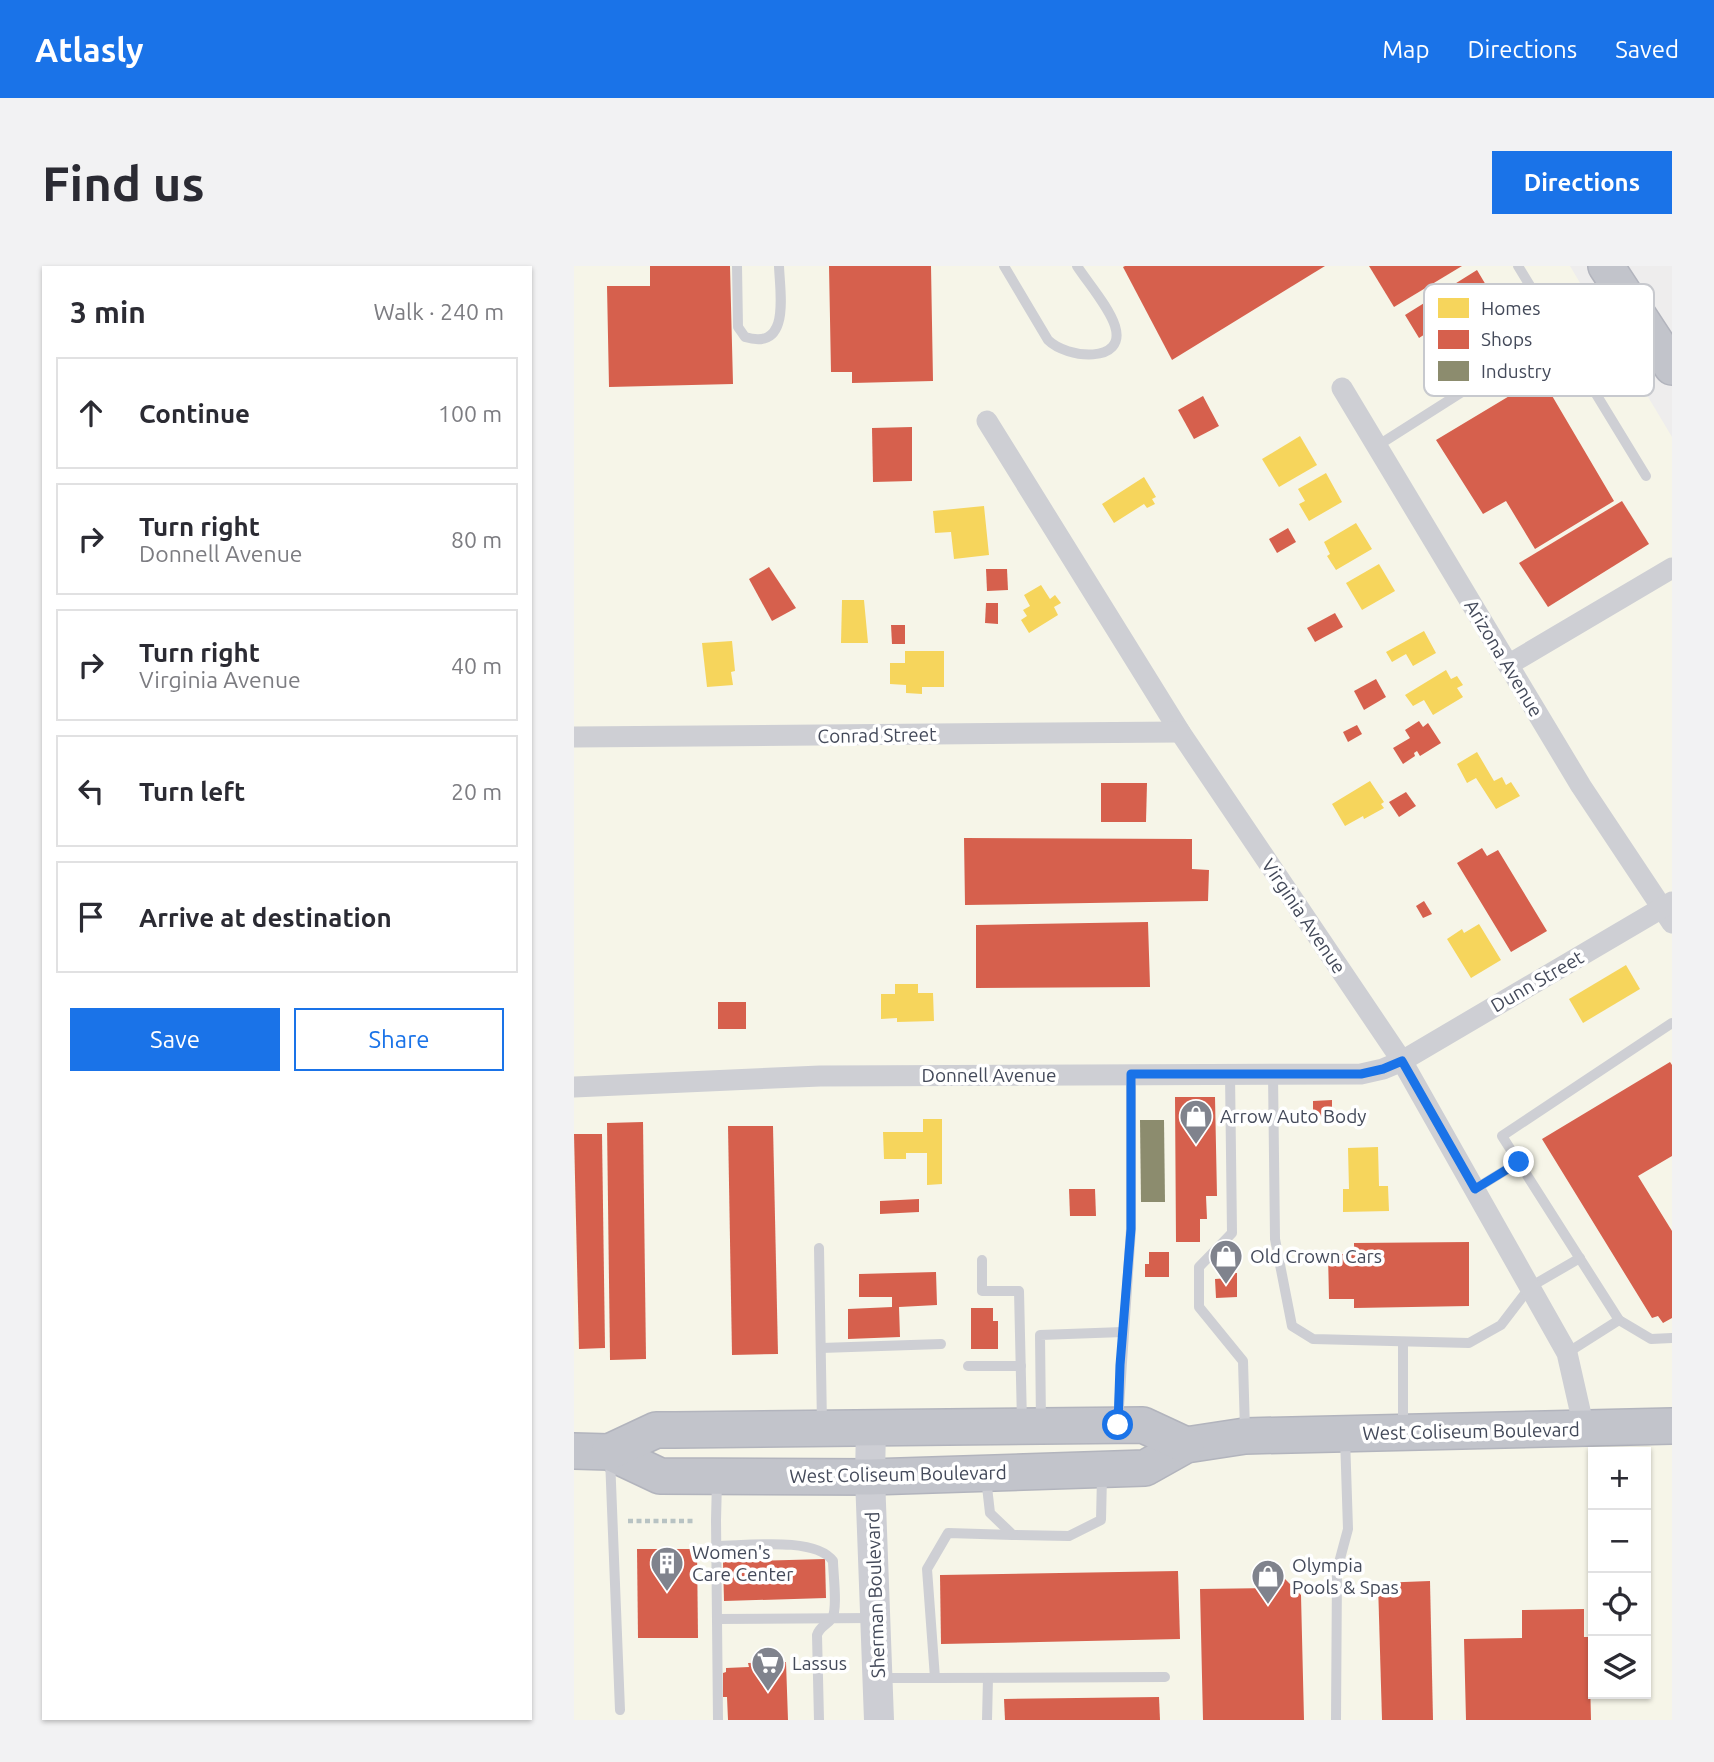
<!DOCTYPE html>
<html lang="en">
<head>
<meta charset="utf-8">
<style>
  :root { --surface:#fff; --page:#f2f2f3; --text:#2b2b33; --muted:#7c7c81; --line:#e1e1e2; --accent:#1a73e8 }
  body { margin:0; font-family:Ubuntu,sans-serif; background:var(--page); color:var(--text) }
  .controls { position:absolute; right:21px; bottom:21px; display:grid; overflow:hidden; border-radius:0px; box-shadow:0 2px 5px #0004 }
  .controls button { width:63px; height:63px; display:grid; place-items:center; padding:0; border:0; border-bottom:2px solid var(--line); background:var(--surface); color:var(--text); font:35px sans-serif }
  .stop { position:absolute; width:21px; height:21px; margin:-16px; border:5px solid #1a73e8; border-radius:50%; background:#fff }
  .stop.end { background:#1a73e8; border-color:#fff; box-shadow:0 2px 7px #0008 }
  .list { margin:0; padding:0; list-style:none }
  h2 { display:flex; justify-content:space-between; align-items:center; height:91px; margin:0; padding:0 28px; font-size:30px }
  h2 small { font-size:23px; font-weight:400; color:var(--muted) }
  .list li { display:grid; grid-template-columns:46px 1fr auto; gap:21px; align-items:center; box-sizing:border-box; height:112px; margin:0 14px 14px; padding:0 14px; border:2px solid var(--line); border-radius:0px }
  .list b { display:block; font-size:26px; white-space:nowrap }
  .list p { margin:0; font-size:23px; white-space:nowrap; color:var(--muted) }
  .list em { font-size:23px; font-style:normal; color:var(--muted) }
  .actions { display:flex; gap:14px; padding:21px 28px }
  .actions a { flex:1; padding:16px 0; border:2px solid var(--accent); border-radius:0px; text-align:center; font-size:24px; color:var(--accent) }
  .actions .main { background:var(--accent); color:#fff }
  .icon { flex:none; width:38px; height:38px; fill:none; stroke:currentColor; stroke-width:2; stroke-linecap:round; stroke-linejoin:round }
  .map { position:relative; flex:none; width:1098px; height:1454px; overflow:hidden; border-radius:0px }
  header { display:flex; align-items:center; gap:42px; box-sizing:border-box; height:98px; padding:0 35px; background:var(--accent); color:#fff }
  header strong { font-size:33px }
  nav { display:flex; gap:38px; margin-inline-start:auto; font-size:24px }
  .intro { display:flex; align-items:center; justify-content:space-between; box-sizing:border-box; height:168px; padding:0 42px }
  h1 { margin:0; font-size:49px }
  .button { padding:18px 32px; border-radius:0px; background:var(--accent); color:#fff; font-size:24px; font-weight:700 }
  main { display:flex; gap:42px; padding:0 42px }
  aside { flex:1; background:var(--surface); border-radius:0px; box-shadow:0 2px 5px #0004 }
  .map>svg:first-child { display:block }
  .commercial { fill:#f6f5e8; fill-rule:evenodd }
  .homes { fill:#f6d55c }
  .shops { fill:#d6604d }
  .industry { fill:#8c8c6e }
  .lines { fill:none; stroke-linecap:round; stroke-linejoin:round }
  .trunk-casing { stroke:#b2b4bd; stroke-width:38 }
  .path { stroke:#b8c3c3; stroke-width:4.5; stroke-dasharray:5 3.5; stroke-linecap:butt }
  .service { stroke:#cecfd4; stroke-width:10 }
  .minor { stroke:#cecfd4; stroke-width:21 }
  .secondary { stroke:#cdced4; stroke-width:30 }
  .trunk { stroke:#c2c4cb; stroke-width:35 }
  .route { stroke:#1a73e8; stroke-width:9 }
  .labels { text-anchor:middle; stroke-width:7; stroke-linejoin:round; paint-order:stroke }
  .street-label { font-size:19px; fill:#444a5a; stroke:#fff }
  .poi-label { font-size:19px; fill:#444a5a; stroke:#fff; text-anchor:start }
  .key { fill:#fff; stroke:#c7c9ce; stroke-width:2 }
  .key-label { font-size:19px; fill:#444a5a }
</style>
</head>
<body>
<header>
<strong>Atlasly</strong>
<nav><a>Map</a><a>Directions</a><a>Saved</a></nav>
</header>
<div class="intro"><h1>Find us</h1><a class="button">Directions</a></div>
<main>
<aside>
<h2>3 min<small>Walk · 240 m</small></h2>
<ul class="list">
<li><svg class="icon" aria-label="ahead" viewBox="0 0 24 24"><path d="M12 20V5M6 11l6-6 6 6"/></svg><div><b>Continue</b></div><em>100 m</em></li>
<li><svg class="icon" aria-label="right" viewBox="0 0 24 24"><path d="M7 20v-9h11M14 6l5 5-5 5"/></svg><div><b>Turn right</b><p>Donnell Avenue</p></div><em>80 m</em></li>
<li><svg class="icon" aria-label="right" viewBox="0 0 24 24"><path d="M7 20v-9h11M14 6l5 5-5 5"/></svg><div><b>Turn right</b><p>Virginia Avenue</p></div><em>40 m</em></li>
<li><svg class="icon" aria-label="left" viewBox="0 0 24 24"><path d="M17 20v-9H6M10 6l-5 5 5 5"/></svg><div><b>Turn left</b></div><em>20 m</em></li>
<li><svg class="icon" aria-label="arrive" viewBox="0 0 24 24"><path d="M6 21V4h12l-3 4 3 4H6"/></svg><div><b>Arrive at destination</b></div></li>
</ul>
<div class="actions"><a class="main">Save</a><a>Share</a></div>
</aside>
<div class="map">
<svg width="1098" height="1454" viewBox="0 0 1098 1454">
  <rect width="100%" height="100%" fill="#eeeded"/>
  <path class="commercial" d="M0,0h996l102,171v1283h-1098zM1019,1186h53v242h-53z"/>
  <g class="homes">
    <path d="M726,170l17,29 -38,22 -17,-28z"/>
    <path d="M752,207l16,29 -33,19 -10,-17 6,-3 -7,-12z"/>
    <path d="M570,211l12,20 -4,2 3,5 -8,4 -3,-4 -30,19 -12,-19z"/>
    <path d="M410,240l5,49 -35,4 -3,-27 -16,1 -2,-22z"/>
    <path d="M782,257l16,26 -36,21 -9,-14 3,-2 -6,-12z"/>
    <path d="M805,298l16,27 -33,19 -16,-27z"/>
    <path d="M467,319l9,14 5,-4 6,8 -7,4 4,8 -29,18 -8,-13 6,-4 -4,-6 7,-4 -6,-11z"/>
    <path d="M268,334h22l4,43h-27z"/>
    <path d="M850,365l12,22 -23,13 -7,-12 -14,8 -6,-10z"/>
    <path d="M158,375l3,30 -4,1 2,13 -26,2 -5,-44z"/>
    <path d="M331,385h39v36h-22v7l-16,-1v-8l-16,-1v-21h15z"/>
    <path d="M872,404l5,9 6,-3 6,9 -6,3 6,9 -30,18 -9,-15 -11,6 -8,-11z"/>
    <path d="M903,486l17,29 8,-4 4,8 5,-3 9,14 -24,13 -20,-31 -9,5 -10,-19z"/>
    <path d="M796,515l14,21 -3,2 3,4 -20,11 -1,-3 -18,10 -13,-22z"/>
    <path d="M905,658l22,36 -30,18 -24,-39 15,-10 2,4z"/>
    <path d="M1052,699l14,24 -57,34 -14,-24z"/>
    <path d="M321,718h23v9h15l1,28 -37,1v-4l-16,1v-25h14z"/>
    <path d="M349,853h19v65l-15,1v-32h-21v6h-22l-1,-27h40z"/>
    <path d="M804,881l1,39h9l1,25 -46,1v-23h6l-1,-41z"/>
  </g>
  <g class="shops">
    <path d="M76,0h80l3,118 -124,3 -2,-101h43z"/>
    <path d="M255,0h102l2,115 -81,2v-11h-21z"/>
    <path d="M551,0h200l-153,94 -49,-93z"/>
    <path d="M795,0h93l-68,41z"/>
    <path d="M903,4l41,69 -52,33 -30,-45 -17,11 -14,-23z"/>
    <path d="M967,111l73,124 -79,48 -29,-48 -23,13 -47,-74z"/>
    <path d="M629,130l16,30 -25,13 -16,-29z"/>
    <path d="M338,161v54l-39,1 -1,-54z"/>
    <path d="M1048,235l27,43 -101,63 -29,-44z"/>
    <path d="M714,262l8,14 -19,11 -8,-14z"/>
    <path d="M195,301l27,41 -24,13 -23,-42z"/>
    <path d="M412,303h21l1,21 -21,1z"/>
    <path d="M412,337h12v21l-13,-1z"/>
    <path d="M761,347l8,14 -28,15 -8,-14z"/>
    <path d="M317,359h14v19h-13z"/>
    <path d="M802,413l10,18 -22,13 -10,-19z"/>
    <path d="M845,455l4,6 5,-4 13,20 -21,13 -3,-5 -3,2 1,3 -12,8 -10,-16 17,-10 -5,-8z"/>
    <path d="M783,459l5,9 -14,8 -5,-10z"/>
    <path d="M527,517h46l-1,39h-45z"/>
    <path d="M832,526l10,14 -17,11 -10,-15z"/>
    <path d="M390,572l228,1v30l17,1 -1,31 -243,4z"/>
    <path d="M908,582l5,8 11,-6 49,81 -36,21 -54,-89z"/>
    <path d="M850,635l8,13 -9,4 -7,-12z"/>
    <path d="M574,656l2,65 -174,1v-63z"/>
    <rect x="144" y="736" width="28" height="27"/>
    <path d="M1096,796l2,3v91l-34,20 34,55v87l-9,5 -5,-7 -6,2 -110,-179z"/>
    <path d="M601,831h40l2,99h-11l1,23h-7v23h-24z"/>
    <path d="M758,834v16l-19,1v-16z"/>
    <path d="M69,856l3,237 -36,1 -3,-237z"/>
    <path d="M154,860h45l5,228 -46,1z"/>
    <path d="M0,868h28l3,214 -26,1z"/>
    <path d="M495,923h26l1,27h-26z"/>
    <path d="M345,933v13l-39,2v-13z"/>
    <path d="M895,976v64l-115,2v-9h-25l-1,-45h26v-11z"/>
    <path d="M575,986h20v25h-24v-13h4z"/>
    <path d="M362,1006l1,33 -38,2 1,30 -52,2v-30l44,-2v-10h-33v-23z"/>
    <path d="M656,1007h7v24l-21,1 -1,-19 15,-1z"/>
    <path d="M397,1042h22v13h5v28h-27z"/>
    <path d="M63,1283h60l1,89h-60z"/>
    <path d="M251,1293l1,39 -102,3 -1,-39z"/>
    <path d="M604,1305l2,68 -239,5 -1,-69z"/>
    <path d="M698,1312h12l17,17 3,125h-101l-3,-131 72,-1z"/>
    <path d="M856,1315l3,139h-51l-4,-137z"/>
    <path d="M1010,1343v28h5l2,83h-125l-2,-81 58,-1v-28z"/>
    <path d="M212,1396l2,58h-60l-1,-23h-4v-24l3,-1v-4l23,-1 -1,-4z"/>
    <path d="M585,1431l1,23h-155l-1,-21z"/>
  </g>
  <path class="industry" d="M566,854h24l1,82h-24z"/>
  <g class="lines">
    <defs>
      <g id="trunk">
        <path d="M1032,0l66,101"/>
        <path d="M0,1185l35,1 51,24 210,1 275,-9 41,-23 59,-9 427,-10"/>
        <path d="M35,1186l47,-22h19l468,-5 43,20"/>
      </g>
    </defs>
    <use href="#trunk" class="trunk-casing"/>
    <path class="path" d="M54,1255h67"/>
    <g class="service">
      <path d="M163,0l1,61 7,10c46,14 35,-43 34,-71"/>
      <path d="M430,0l44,74c19,19 79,24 67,-14 -6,-19 -27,-43 -38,-60"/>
      <path d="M944,0l128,210"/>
      <path d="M1018,121c22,-13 41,-26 67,-26"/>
      <path d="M803,180l181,-115"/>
      <path d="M1098,757l-170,113 117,184 32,19 21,-1"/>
      <path d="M656,808l2,159 -33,34v40l44,54 2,70"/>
      <path d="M699,808l2,165 17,87 21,13 156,4 32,-18 29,-38 50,-29"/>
      <path d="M901,923l44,-27"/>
      <path d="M245,982l3,177"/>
      <path d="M408,994v31h37l3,132"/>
      <path d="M829,1076v84"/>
      <path d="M247,1082l120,-4"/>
      <path d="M993,1087l52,-33"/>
      <path d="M394,1100h53"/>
      <path d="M544,1156l13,-193v-155"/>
      <path d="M467,1157l-1,-88 83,-3"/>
      <path d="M36,1192l10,252"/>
      <path d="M412,1212l4,35 23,22 56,1 32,-16 1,-44"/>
      <path d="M143,1215l-1,39 2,200"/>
      <path d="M142,1280c28,0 99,-10 117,15 0,12 5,48 -1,57 -5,7 -12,8 -15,17l2,85"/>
      <path d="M143,1353l155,-1"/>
      <path d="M307,1412h54l-8,-109 21,-36 65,2"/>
      <path d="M361,1412l230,-1"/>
      <path d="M413,1454l1,-42"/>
      <path d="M762,1454l1,-150 11,-41 -3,-92"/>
    </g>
    <g class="minor">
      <path d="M768,122l239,398 91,137"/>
      <path d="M413,155l193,311 222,329 165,292 17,75"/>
      <path d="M934,399l164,-97"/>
      <path d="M0,471l606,-5"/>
      <path d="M0,821l246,-11 541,-2 22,-5 19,-8 270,-159"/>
    </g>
    <path class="secondary" d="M297,1161l-1,50 9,243"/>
    <use href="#trunk" class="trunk"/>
  </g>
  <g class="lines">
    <path class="route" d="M544,1159l2,-60 11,-136v-155h230l22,-5 19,-8 73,128 44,-27"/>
  </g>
  <defs>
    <symbol id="shop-pin" viewBox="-11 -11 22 30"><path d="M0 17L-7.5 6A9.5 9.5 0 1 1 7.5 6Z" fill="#80838d" stroke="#fff"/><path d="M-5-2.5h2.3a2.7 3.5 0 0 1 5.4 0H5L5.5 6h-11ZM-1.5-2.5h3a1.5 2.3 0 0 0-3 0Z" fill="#fff"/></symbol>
    <symbol id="building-pin" viewBox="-11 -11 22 30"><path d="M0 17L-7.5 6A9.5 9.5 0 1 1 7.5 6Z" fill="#80838d" stroke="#fff"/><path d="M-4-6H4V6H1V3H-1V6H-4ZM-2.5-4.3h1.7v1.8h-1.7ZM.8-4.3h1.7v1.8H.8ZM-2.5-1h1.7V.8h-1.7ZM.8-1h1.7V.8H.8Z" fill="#fff"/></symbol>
    <symbol id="supermarket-pin" viewBox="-11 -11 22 30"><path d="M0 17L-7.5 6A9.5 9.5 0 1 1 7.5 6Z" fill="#80838d" stroke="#fff"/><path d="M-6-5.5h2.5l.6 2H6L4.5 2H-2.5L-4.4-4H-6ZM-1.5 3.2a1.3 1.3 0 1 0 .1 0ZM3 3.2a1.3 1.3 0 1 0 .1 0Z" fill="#fff"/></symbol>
  </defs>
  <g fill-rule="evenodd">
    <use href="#shop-pin" x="603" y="831" width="38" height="52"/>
    <use href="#shop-pin" x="633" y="971" width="38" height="52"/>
    <use href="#building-pin" x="74" y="1278" width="38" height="52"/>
    <use href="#shop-pin" x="675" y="1291" width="38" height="52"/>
    <use href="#supermarket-pin" x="175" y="1378" width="38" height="52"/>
  </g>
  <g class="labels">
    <g class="street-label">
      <text transform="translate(930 392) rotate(59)" y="7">Arizona Avenue</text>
      <text transform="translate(303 469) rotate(-1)" y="7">Conrad Street</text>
      <text transform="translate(730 650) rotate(56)" y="7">Virginia Avenue</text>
      <text transform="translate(963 715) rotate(-30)" y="7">Dunn Street</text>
      <text x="415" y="816">Donnell Avenue</text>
      <text transform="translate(897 1165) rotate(-1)" y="7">West Coliseum Boulevard</text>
      <text transform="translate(324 1208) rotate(-1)" y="7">West Coliseum Boulevard</text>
      <text transform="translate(301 1329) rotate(-92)" y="7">Sherman Boulevard</text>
    </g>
    <g class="poi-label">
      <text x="646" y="857">Arrow Auto Body</text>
      <text x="676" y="997">Old Crown Cars</text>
      <text x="118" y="1293">Women's<tspan x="118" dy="22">Care Center</tspan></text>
      <text x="718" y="1306">Olympia<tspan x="718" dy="22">Pools &amp; Spas</tspan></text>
      <text x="218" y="1404">Lassus</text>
    </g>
  </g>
  <rect x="850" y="18" width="230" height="112" rx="10" class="key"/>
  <rect x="864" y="32" width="31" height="20" fill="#f6d55c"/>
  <rect x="864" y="64" width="31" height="19" fill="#d6604d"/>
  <rect x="864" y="95" width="31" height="20" fill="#8c8c6e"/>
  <g class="key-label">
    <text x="907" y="49">Homes</text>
    <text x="907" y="80">Shops</text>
    <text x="907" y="112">Industry</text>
  </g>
</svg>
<div class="controls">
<button>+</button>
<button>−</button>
<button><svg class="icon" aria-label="locate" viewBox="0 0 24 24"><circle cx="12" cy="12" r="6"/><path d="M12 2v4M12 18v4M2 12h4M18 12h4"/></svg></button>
<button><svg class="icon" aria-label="layers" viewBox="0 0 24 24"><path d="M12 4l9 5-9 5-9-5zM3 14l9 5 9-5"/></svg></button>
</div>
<div class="stop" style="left:544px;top:1159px"></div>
<div class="stop end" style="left:945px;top:896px"></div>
</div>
</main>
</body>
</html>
